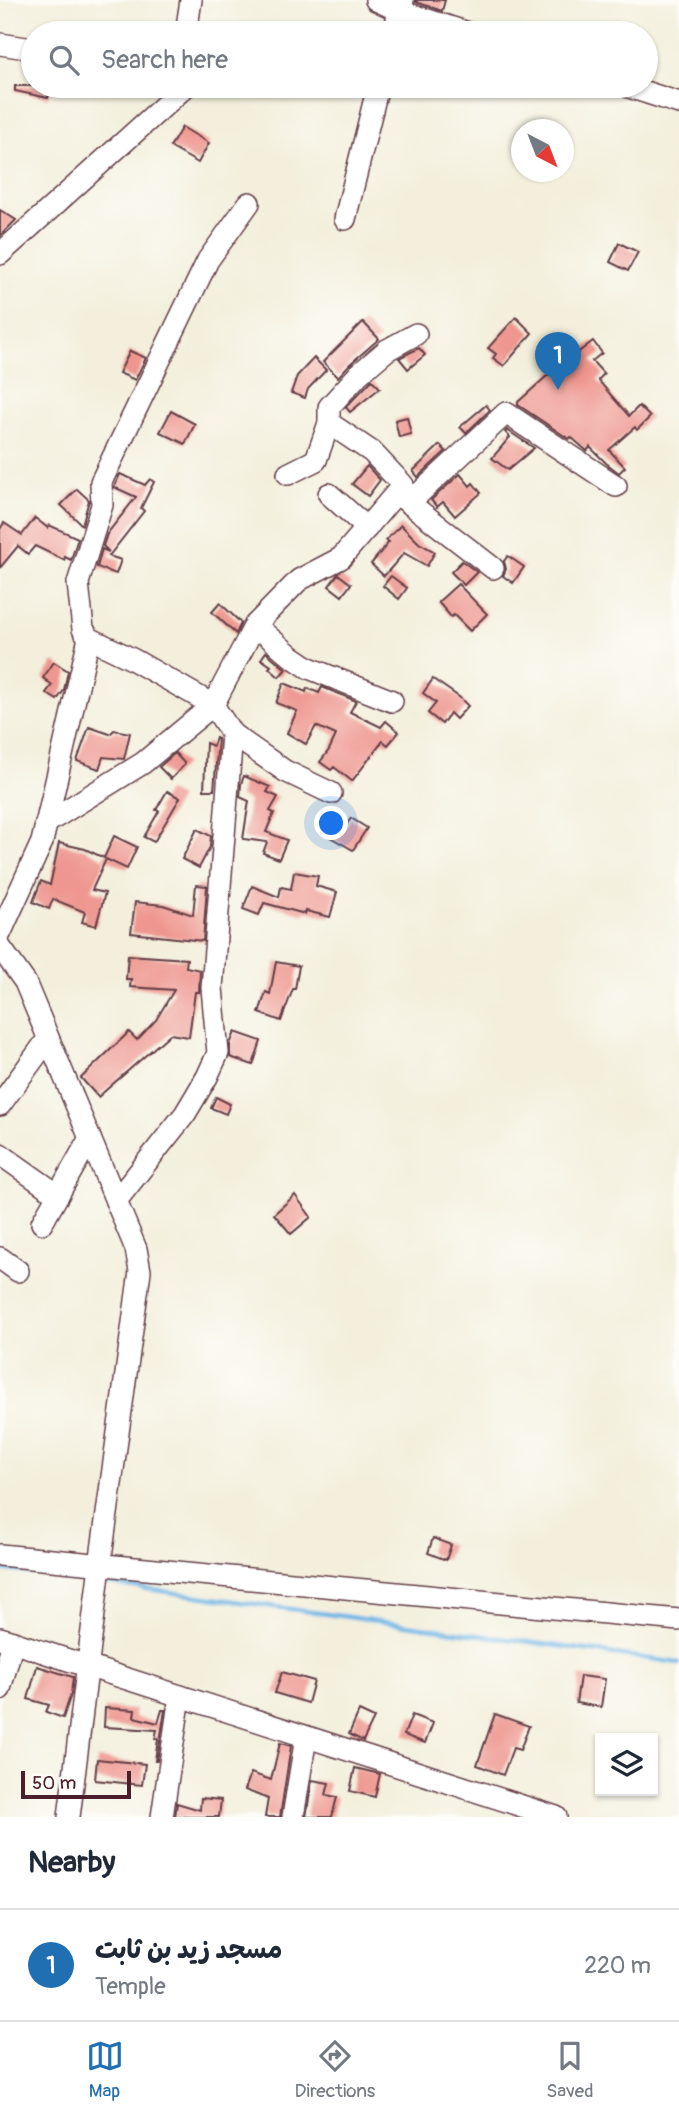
<!DOCTYPE html>
<html lang="en">
<head>
<meta charset="utf-8">
<style>
  :root { --surface:#fff; --page:#f6f6f7; --text:#1f2937; --muted:#747a83; --line:#e0e1e3; --accent:#1f6fb2 }
  body { margin:0; font-family:Pangolin,"Playpen Sans Arabic",sans-serif; background:var(--page); color:var(--text) }
  .controls { position:absolute; right:21px; bottom:21px; display:grid; overflow:hidden; border-radius:0px; box-shadow:0 2px 5px #0004 }
  .controls button { width:63px; height:63px; display:grid; place-items:center; padding:0; border:0; border-bottom:2px solid var(--line); background:var(--surface); color:var(--text); font:35px sans-serif }
  .compass { position:absolute; left:511px; top:119px; width:63px; height:63px; border-radius:50%; background:var(--surface); box-shadow:0 2px 5px #0004; rotate:138deg }
  .scale { position:absolute; left:21px; bottom:18px; width:110px; box-sizing:border-box; padding-left:7px; border:4px solid #4a1f2b; border-top:0; font-size:19px; line-height:24px; white-space:nowrap; color:#4a1f2b; -webkit-text-stroke:5px #fdfcf7; paint-order:stroke }
  .you { position:absolute; left:332px; top:824px; width:24px; height:24px; margin:-18px; border:5px solid #fff; border-radius:50%; background:#1a73e8; box-shadow:0 0 0 10px #1a73e833 }
  .badge { display:grid; place-items:center; width:46px; height:46px; border-radius:50%; background:var(--accent); color:#fff; font-size:23px; font-weight:700 }
  .pin { position:absolute; translate:-50% -58px; filter:drop-shadow(0 2px 4px #0008) }
  .pin::after { content:''; position:absolute; top:37px; width:24px; height:21px; background:inherit; clip-path:polygon(0 0,100% 0,50% 100%) }
  .list { margin:0; padding:0; list-style:none }
  h2 { display:flex; justify-content:space-between; align-items:center; height:91px; margin:0; padding:0 28px; font-size:30px }
  h2 small { font-size:23px; font-weight:400; color:var(--muted) }
  .list li { display:grid; grid-template-columns:46px 1fr auto; gap:21px; align-items:center; box-sizing:border-box; height:112px; padding:0 28px; border-top:2px solid var(--line) }
  .list b { display:block; font-size:26px; white-space:nowrap }
  .list p { margin:0; font-size:23px; white-space:nowrap; color:var(--muted) }
  .list em { font-size:23px; font-style:normal; color:var(--muted) }
  .icon { flex:none; width:38px; height:38px; fill:none; stroke:currentColor; stroke-width:2; stroke-linecap:round; stroke-linejoin:round }
  .map { position:relative; flex:none; width:679px; height:1817px; overflow:hidden }
  .search { position:absolute; background:var(--surface); box-shadow:0 2px 5px #0004; left:21px; right:21px; top:21px; height:77px; display:flex; align-items:center; gap:18px; box-sizing:border-box; padding:0 24px; border-radius:38px; color:var(--muted); font-size:26px }
  .sheet { height:203px; background:var(--surface) }
  nav { display:flex; justify-content:space-around; align-items:center; box-sizing:border-box; height:98px; border-top:2px solid var(--line); background:var(--surface); font-size:19px; color:var(--muted) }
  nav a { display:grid; justify-items:center; gap:4px }
  nav .on { color:var(--accent) }
  .map>svg:first-child { display:block }
  .lines { fill:none; stroke-linecap:round; stroke-linejoin:round }
  .stream { stroke:#6fb6e6; stroke-width:4.5 }
  .building { fill:#ee968f }
  .minor-casing { stroke:#633e46; stroke-width:24 }
  .minor { stroke:#fff; stroke-width:21 }
</style>
</head>
<body>
<div class="map">
<svg width="679" height="1817" viewBox="0 0 679 1817">
  <rect width="100%" height="100%" fill="#fdfcf7"/>
  <filter id="ink" filterUnits="userSpaceOnUse"><feTurbulence type="fractalNoise" baseFrequency=".0143" numOctaves="2"/><feDisplacementMap in="SourceGraphic" scale="14" xChannelSelector="R" yChannelSelector="G"/><feConvolveMatrix kernelMatrix="1 2 1 2 8 2 1 2 1" color-interpolation-filters="sRGB"/></filter>
  <filter id="wash" filterUnits="userSpaceOnUse"><feTurbulence type="fractalNoise" baseFrequency=".00686" numOctaves="4" result="noise"/><feDisplacementMap in="SourceGraphic" scale="28" xChannelSelector="R" yChannelSelector="G"/><feGaussianBlur stdDeviation="1.57" result="paint"/><feColorMatrix in="noise" values="0 0 0 0 0 0 0 0 0 0 0 0 0 0 0 0 0 1.4 0 .05"/><feComposite in="paint" operator="in"/></filter>
  <g filter="url(#wash)">
    <rect width="100%" height="100%" fill="#f3efdc"/>
    <g class="lines">
      <g class="stream">
        <path d="M0,1569l92,12"/>
        <path d="M104,1583l575,80"/>
      </g>
    </g>
    <g id="blocks">
      <g class="building">
        <path d="M416,0h29l-3,11 -26,-9z"/>
        <path d="M15,86h36l-3,12 -33,-7z"/>
        <path d="M182,127l27,16 -11,20 -28,-16z"/>
        <path d="M0,210l16,10 -16,16z"/>
        <path d="M619,243l19,9 -10,19 -18,-9z"/>
        <path d="M516,317l16,16 -28,33 -11,-8 3,-4 -8,-6z"/>
        <path d="M363,322l16,17 -29,25 -12,13 -15,-15z"/>
        <path d="M593,341l9,12 -10,8 12,13 -6,6 31,36 10,-10 11,11 -13,13 -2,-3 -26,23 16,17 -6,6 -13,-10 -16,-16 -3,4 -16,-14 -2,2 -51,-34v-3l39,-35 -7,-7 11,-11 10,9z"/>
        <path d="M419,348l6,7 -17,14 -9,-11z"/>
        <path d="M130,351l16,7 -11,22 -16,-7z"/>
        <path d="M314,358l12,12 -18,19 -3,9 -14,-5 6,-17z"/>
        <path d="M372,380l8,8 -30,24 -4,-5z"/>
        <path d="M486,405l4,5 -24,23 -6,-6z"/>
        <path d="M171,411l24,13 -10,20 -25,-12z"/>
        <path d="M407,417l4,17 -12,3 -4,-17z"/>
        <path d="M507,430l27,18 -26,22 -16,-12 18,-21 -5,-5z"/>
        <path d="M440,445l6,6 -28,26 -5,-6z"/>
        <path d="M367,466l13,14 -12,16 -16,-12z"/>
        <path d="M120,474l25,11 5,-6 4,3 -13,26 3,3 -35,45 12,4 -5,14 -19,-7 5,-18 7,3 -6,-6 4,-12 29,-37 -22,-10z"/>
        <path d="M460,474l10,12 3,-3 8,10 -26,23 -12,-14 -6,5 -6,-7z"/>
        <path d="M77,489l12,11 -7,25 -21,-20z"/>
        <path d="M35,518l13,10 1,-3 29,13 -7,22 -6,-3 -1,3 -29,-14 -7,8 -10,-8 -18,22v-39l4,-6 18,12z"/>
        <path d="M401,525l18,18 16,9 -8,14 -23,-13 -20,23 -13,-12 18,-22 -3,-2z"/>
        <path d="M508,556l16,11 -11,16 -10,-7 3,-7 -2,-8z"/>
        <path d="M462,561l15,11 -13,13 -13,-13z"/>
        <path d="M338,574l13,10 -9,12 -13,-10z"/>
        <path d="M391,576l16,12 -8,11 -16,-13z"/>
        <path d="M458,584l29,30 -17,17 -16,-16 -3,2 -13,-15z"/>
        <path d="M220,603l21,20 -5,11 -24,-22z"/>
        <path d="M266,652l20,17 -7,8 -10,-9 2,-2 -10,-7z"/>
        <path d="M54,662l14,9 -4,19 -7,10 -11,-7 6,-8 -9,-7z"/>
        <path d="M433,679l26,18 9,9 -12,13 -6,-6 -8,11 -14,-11 8,-10 -13,-10z"/>
        <path d="M284,683l22,9 1,-4 12,5 3,-6 34,14 -6,11 31,15 5,-6 13,11 -11,13 -5,-4 -31,40 -18,-14 -3,3 -11,-8 9,-12 7,-15 -20,-9 -10,18 -19,-11 10,-22 -21,-8z"/>
        <path d="M89,727l21,7 4,-4 16,3 -6,26 -21,-2 -4,12 -22,-8z"/>
        <path d="M216,738l2,1 -4,51h-10l2,-47 7,3z"/>
        <path d="M175,753l10,11 -14,15 -12,-12z"/>
        <path d="M244,776l26,11 -3,5 11,5 -8,14 4,2 -8,19 21,8 -8,19 -16,-6 4,-11 -24,-3 6,-38 -9,-4 1,-13z"/>
        <path d="M167,791l13,7 -26,44 -10,-5 15,-26 -3,-1z"/>
        <path d="M351,818l16,10 -14,22 -23,-13 9,-14 6,4z"/>
        <path d="M197,829l14,7 -1,11 -11,21 -17,-9z"/>
        <path d="M114,836l23,11 -10,22 -21,-10 -14,31 13,3 -9,33 -14,-4 3,-10 -32,-13 -4,10 -16,-7 8,-21 9,4 9,-42 26,6 19,9z"/>
        <path d="M294,872l24,4 -2,10 21,6 -7,25 -24,-6 -1,3 -41,-11 -5,12 -16,-6 9,-23 27,11 2,-10 10,2z"/>
        <path d="M196,885l11,1 -4,55 -72,-8 4,-31 28,3 30,10z"/>
        <path d="M128,955l59,4 -1,8 14,3 -1,22h-4l-6,45 -19,-3 -72,63 -17,-19 48,-46 8,8 19,-20 18,-30 -44,-3 1,-8h-5z"/>
        <path d="M276,962l23,4 -4,23h-2l-12,32 -22,-8 7,-21 4,2z"/>
        <path d="M235,1032l26,9 -8,24 -23,-8v-13z"/>
        <path d="M216,1097l14,7 -4,10 -15,-6z"/>
        <path d="M295,1195l16,22 -20,17 -17,-20z"/>
        <path d="M433,1538l18,7 -5,15 -18,-7z"/>
        <path d="M37,1666l36,11 -2,17 -8,24 -17,-6 3,-7 -21,-6z"/>
        <path d="M282,1672l32,9 -6,22 -33,-10z"/>
        <path d="M580,1676l25,3 -4,28 -25,-4z"/>
        <path d="M105,1708l30,2 -1,7 24,6 4,-13h3l-8,51h-2l3,-22h-3l2,-9 -53,-3z"/>
        <path d="M359,1711l15,7 -11,23 -14,-7z"/>
        <path d="M495,1714l34,12 -9,24 -7,-2 -10,27 -26,-10z"/>
        <path d="M412,1715l21,8 -8,20 -21,-8z"/>
        <path d="M280,1743l11,3 -11,71h-15l3,-18 -23,-9 6,-17 20,7z"/>
        <path d="M97,1759l48,5 -3,21 -47,-5z"/>
        <path d="M355,1768l25,6 -5,23 -25,-6z"/>
        <path d="M312,1780l17,3 -3,12 11,2 -5,20h-26z"/>
        <path d="M201,1798l20,2 -2,17h-44l2,-14 23,7z"/>
      </g>
    </g>
  </g>
  <g filter="url(#ink)">
    <use href="#blocks" fill-opacity="0" stroke="#633e46" stroke-width="2"/>
    <g class="lines">
      <defs>
        <g id="minor">
          <path d="M376,0l24,11 68,22"/>
          <path d="M186,33l5,-33"/>
          <path d="M393,33l10,-33"/>
          <path d="M0,44l33,5"/>
          <path d="M626,86l53,17"/>
          <path d="M345,219l33,-133"/>
          <path d="M0,254l186,-168"/>
          <path d="M288,474l28,-14 13,-37v-16l30,-33 28,-24 29,-16"/>
          <path d="M329,494l38,34"/>
          <path d="M400,496l93,72"/>
          <path d="M409,503l97,-90 110,73"/>
          <path d="M255,625l36,31 18,12 83,33"/>
          <path d="M232,734l53,37 46,22"/>
          <path d="M46,823l97,-60 70,-58 42,-80 44,-45 42,-22 62,-73 -31,-33 -43,-29"/>
          <path d="M0,934l42,-92 47,-204"/>
          <path d="M0,947l25,35 111,267 4,22 -40,294 -31,252"/>
          <path d="M0,1105l48,-66"/>
          <path d="M0,1154l58,41"/>
          <path d="M116,1201l69,-87 22,-37 11,-24 -6,-65 20,-254 -19,-29 -81,-46 -43,-21 -6,-9 -5,-46 24,-78 -1,-23 107,-222 41,-57"/>
          <path d="M42,1223l48,-85"/>
          <path d="M0,1258l18,13"/>
          <path d="M0,1555l679,65"/>
          <path d="M0,1638l556,179"/>
          <path d="M0,1689l13,-47"/>
          <path d="M162,1817l18,-121"/>
          <path d="M293,1817l13,-80"/>
        </g>
      </defs>
      <use href="#minor" class="minor-casing"/>
      <use href="#minor" class="minor"/>
    </g>
  </g>
</svg>
<div class="controls">
<button><svg class="icon" aria-label="layers" viewBox="0 0 24 24"><path d="M12 4l9 5-9 5-9-5zM3 14l9 5 9-5"/></svg></button>
</div>
<svg class="compass" viewBox="-18 -18 36 36"><path d="M0-13l5 13h-10z" fill="#e53935"/><path d="M0 13l5-13h-10z" fill="#747a83"/></svg>
<div class="scale">50 m</div>
<div class="you"></div>
<div class="pin badge" style="left:558px;top:390px">1</div>
<div class="search"><svg class="icon" aria-label="search" viewBox="0 0 24 24"><circle cx="10" cy="10" r="6"/><path d="M15 15l6 6"/></svg>Search here</div>
</div>
<section class="sheet">
<h2>Nearby<small></small></h2>
<ul class="list">
<li><span class="badge">1</span><div><b>مسجد زيد بن ثابت</b><p>Temple</p></div><em>220 m</em></li>
</ul>
</section>
<nav>
<a class="on"><svg class="icon" aria-label="map" viewBox="0 0 24 24"><path d="M3 6l6-2 6 2 6-2v14l-6 2-6-2-6 2zM9 4v14M15 6v14"/></svg>Map</a>
<a><svg class="icon" aria-label="directions" viewBox="0 0 24 24"><path d="M12 3l9 9-9 9-9-9zM9 14v-3h6M13 9l2 2-2 2"/></svg>Directions</a>
<a><svg class="icon" aria-label="saved" viewBox="0 0 24 24"><path d="M7 4h10v16l-5-4-5 4z"/></svg>Saved</a>
</nav>
</body>
</html>
